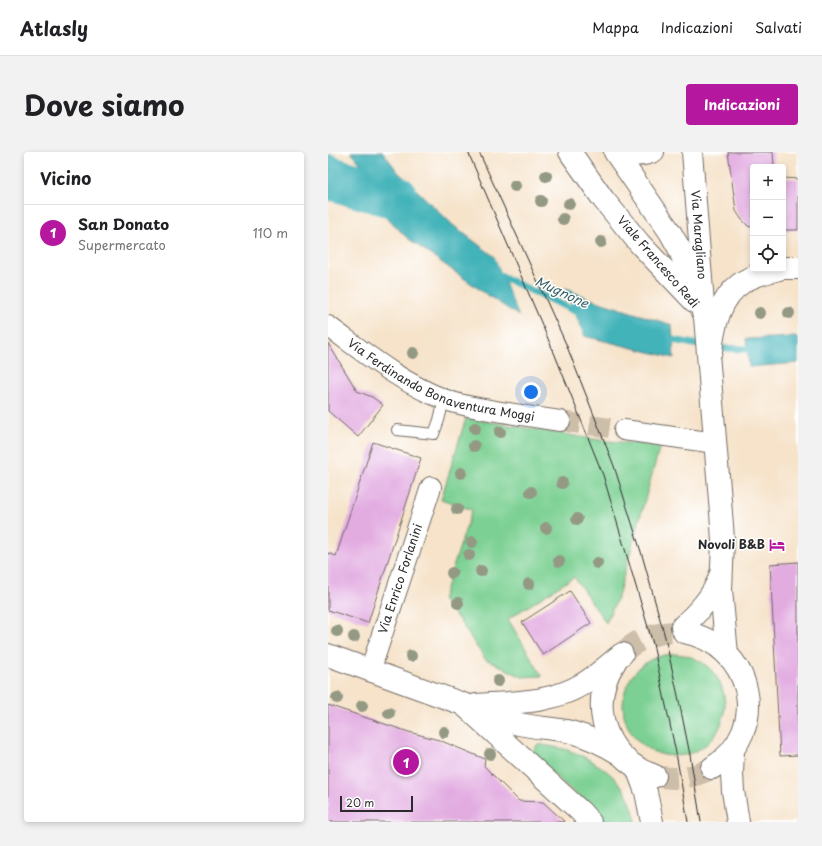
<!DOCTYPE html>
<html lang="it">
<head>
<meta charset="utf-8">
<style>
  :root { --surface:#fff; --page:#f2f2f2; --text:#202124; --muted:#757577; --line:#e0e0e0; --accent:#b5179e }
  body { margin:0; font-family:"Playpen Sans",sans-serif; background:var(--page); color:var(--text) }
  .controls { position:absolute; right:12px; top:12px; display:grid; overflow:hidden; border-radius:4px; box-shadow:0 2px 6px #0003 }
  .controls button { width:36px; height:36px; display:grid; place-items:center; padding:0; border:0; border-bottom:1px solid var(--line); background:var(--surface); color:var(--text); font:20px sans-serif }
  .scale { position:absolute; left:12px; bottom:10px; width:73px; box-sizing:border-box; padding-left:4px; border:2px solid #2b2b2b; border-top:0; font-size:11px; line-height:14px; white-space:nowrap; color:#2b2b2b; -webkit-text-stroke:3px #fff; paint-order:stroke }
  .you { position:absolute; left:203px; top:240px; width:14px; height:14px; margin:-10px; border:3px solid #fff; border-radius:50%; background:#1a73e8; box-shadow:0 0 0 6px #1a73e833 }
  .badge { display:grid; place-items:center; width:26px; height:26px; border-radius:50%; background:var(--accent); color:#fff; font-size:13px; font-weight:700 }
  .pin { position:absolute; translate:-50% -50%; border:2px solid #fff; box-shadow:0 1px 4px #0006 }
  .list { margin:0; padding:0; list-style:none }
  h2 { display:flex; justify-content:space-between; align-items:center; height:52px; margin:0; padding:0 16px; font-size:17px }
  h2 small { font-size:13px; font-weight:400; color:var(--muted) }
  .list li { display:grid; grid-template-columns:26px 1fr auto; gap:12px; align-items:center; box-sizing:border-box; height:56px; padding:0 16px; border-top:1px solid var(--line) }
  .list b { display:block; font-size:15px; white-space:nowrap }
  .list p { margin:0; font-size:13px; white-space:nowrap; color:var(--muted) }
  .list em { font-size:13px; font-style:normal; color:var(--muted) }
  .icon { flex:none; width:22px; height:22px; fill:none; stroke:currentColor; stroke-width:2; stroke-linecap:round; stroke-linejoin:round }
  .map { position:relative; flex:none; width:470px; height:670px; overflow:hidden; border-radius:4px }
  header { display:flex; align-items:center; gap:24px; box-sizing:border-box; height:56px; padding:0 20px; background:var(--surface); border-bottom:1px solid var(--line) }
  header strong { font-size:19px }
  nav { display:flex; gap:22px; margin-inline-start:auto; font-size:14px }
  .intro { display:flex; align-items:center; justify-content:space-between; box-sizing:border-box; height:96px; padding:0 24px }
  h1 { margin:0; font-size:28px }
  .button { padding:10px 18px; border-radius:4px; background:var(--accent); color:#fff; font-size:14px; font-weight:700 }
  main { display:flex; gap:24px; padding:0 24px }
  aside { flex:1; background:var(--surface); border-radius:4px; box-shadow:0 2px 6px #0003 }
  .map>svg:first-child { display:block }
  .green { fill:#7bd093; stroke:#537e5f }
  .water { fill:#43b3b9; stroke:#376f72 }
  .pier { fill:#f6e3ca }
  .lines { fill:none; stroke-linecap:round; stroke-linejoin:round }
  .stream { stroke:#43b3b9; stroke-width:7 }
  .river { stroke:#43b3b9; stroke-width:44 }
  .building { fill:#e2ace1 }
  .street-tunnel { stroke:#cdbeaa; stroke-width:20; stroke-dasharray:20 10; stroke-linecap:butt }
  .primary-tunnel { stroke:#cdbeaa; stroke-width:22; stroke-dasharray:22 11; stroke-linecap:butt }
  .lane-casing { stroke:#726b63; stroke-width:12 }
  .street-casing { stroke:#726b63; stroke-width:22 }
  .secondary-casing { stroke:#726b63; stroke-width:24 }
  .primary-casing { stroke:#726b63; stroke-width:24 }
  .lane { stroke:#fff; stroke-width:10 }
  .street { stroke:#fff; stroke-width:20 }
  .secondary { stroke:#fff; stroke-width:22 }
  .primary { stroke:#fff; stroke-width:22 }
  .tram { stroke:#2b2b2b; stroke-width:1 }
  .tree { fill:#949984 }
  .labels { text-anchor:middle; stroke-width:3; stroke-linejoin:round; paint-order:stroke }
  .street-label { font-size:12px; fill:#2b2b2b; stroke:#fff }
  .poi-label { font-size:12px; font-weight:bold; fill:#2b2b2b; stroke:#fff; text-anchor:end }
  .water-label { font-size:13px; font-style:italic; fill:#356164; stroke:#fff }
</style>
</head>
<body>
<header>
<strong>Atlasly</strong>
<nav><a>Mappa</a><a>Indicazioni</a><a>Salvati</a></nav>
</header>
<div class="intro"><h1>Dove siamo</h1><a class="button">Indicazioni</a></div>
<main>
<aside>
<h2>Vicino<small></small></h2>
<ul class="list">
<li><span class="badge">1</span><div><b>San Donato</b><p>Supermercato</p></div><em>110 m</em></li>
</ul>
</aside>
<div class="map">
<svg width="470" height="670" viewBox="0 0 470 670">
  <rect width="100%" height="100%" fill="#fff"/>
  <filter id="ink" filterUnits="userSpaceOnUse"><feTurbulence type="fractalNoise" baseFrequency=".025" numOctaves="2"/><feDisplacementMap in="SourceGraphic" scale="8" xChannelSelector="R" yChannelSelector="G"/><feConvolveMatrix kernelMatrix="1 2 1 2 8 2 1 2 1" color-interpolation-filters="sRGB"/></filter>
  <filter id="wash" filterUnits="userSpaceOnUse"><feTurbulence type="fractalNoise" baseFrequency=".012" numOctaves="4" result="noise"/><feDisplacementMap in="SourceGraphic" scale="16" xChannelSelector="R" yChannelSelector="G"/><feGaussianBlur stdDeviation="0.9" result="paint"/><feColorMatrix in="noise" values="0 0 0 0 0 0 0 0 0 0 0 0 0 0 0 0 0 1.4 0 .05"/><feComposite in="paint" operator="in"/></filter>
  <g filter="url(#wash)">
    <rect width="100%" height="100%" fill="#f6e3ca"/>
    <g class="green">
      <path d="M138,266l133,22 61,6 -42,150 -12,27 -32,-46 -66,42 34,57 -20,1 -22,-11 -15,-7 -26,-39 -17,-20 30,-90 -31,-11z"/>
      <circle cx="346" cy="553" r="51"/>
      <path d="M210,592c9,2 20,3 30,6 22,8 46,22 58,43 5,9 8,19 10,29h-33l-15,-17 -57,-51z"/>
    </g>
    <g class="water">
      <path d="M23,0h32l15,20 56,54 41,31 24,59 -36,-24 -77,-55 -20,-21 -23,-49z"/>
      <path d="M236,136l26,11 82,26 2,33 -90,-22z"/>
      <path d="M470,185v26l-49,4 -3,-28z"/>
    </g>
    <g class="pier">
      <path d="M165,101l3,3 25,59 -1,3z"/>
      <path d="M235,135l1,1 21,50 -3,-2 -20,-47z"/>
    </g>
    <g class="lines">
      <g class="stream">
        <path d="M166,121l87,41"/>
        <path d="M335,186l41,8"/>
        <path d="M386,196l30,1h12"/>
      </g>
      <path class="river" d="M0,24l5,3 63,18"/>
    </g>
    <g id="blocks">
      <g class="building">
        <path d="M400,0h45l1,15h-21v61l-5,-2 -6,-6 -6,-9z"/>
        <path d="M455,26l15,1v51h-15z"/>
        <path d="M0,191l29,48 15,6 11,8 -25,32 -30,-26z"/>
        <path d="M45,290l48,16 -53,165 -40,-13v-57l8,3z"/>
        <path d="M470,410v193l-18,1 -10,-192z"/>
        <path d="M242,439l21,32 -48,32 -21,-33z"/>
        <path d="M0,553l81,27 30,8 46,19 -1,7 35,35 24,1 22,20h-237z"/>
      </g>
    </g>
  </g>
  <g filter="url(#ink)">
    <use href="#blocks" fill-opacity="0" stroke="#726b63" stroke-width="1"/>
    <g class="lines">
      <path class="street-tunnel" d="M232,269l64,9"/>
      <g class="primary-tunnel">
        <path d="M294,502c16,-17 38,-23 62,-22"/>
        <path d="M327,624c20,4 39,2 57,-8"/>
      </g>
      <defs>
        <path id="lane" d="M69,278l37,4 5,-14 5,-20"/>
        <g id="street">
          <path d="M290,0c11,5 25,5 36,0"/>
          <path id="s1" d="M364,0l12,152"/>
          <path id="s2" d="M0,174c37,27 73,57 116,73 11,5 23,7 35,9 27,5 54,9 81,13"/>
          <path d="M296,278l91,13"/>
          <path id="s3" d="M42,519l61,-184"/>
        </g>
        <g id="secondary">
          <path d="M455,116h15"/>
          <path d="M383,199c3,-26 9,-54 32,-69 11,-7 24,-10 36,-13"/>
          <path d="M136,553l116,106 10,11"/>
          <path d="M405,598l-1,24 1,17 5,31"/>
          <path d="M309,616l9,24 6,30"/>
        </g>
        <g id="primary">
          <path d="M242,0l33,47 37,45 54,57"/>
          <path d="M287,0l55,80 9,16 26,69 17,208 1,16 -2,49 6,64"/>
          <path d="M354,475c16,-15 31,-30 38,-51"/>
          <path d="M356,480c69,13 88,98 28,136"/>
          <path d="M0,503l187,68c19,5 38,5 56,9 18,5 33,12 49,22"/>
          <path d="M287,510c-24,36 -15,84 23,106 5,4 11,5 17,8"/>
          <path d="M148,553c37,-3 74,-1 107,-21 14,-8 26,-20 39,-30"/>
        </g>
      </defs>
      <use href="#lane" class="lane-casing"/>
      <use href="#street" class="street-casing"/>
      <use href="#secondary" class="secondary-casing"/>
      <use href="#primary" class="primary-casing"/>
      <use href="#lane" class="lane"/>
      <use href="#street" class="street"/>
      <use href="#secondary" class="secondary"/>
      <use href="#primary" class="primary"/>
      <g class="tram">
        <path d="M140,0l87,203 48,120 50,169 23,109 12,69"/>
        <path d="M151,0l87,192 48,122 28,89 23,82 13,59 12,59 11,67"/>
      </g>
    </g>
    <g class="tree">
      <circle cx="218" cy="24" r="6"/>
      <circle cx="187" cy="34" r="6"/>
      <circle cx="213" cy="49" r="6"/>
      <circle cx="241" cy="52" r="6"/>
      <circle cx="235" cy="67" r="6"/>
      <circle cx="273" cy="90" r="6"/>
      <circle cx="432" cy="161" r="6"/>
      <circle cx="461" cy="161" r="6"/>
      <circle cx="85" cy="201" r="6"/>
      <circle cx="147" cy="276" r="6"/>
      <circle cx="172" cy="280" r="6"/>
      <circle cx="146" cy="294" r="6"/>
      <circle cx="133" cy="321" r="6"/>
      <circle cx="234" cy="331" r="6"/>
      <circle cx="203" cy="340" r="6"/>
      <circle cx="129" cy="357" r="6"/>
      <circle cx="249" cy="367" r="6"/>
      <circle cx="218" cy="376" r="6"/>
      <circle cx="144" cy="390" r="6"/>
      <circle cx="141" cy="403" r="6"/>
      <circle cx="231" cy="409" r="6"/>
      <circle cx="269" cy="411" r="6"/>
      <circle cx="153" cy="419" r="6"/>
      <circle cx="124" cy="421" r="6"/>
      <circle cx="201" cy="432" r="6"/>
      <circle cx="130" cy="451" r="6"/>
      <circle cx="9" cy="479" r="6"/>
      <circle cx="26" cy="485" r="6"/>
      <circle cx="83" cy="504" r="6"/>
      <circle cx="170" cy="529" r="6"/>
      <circle cx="9" cy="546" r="6"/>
      <circle cx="34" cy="554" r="6"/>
      <circle cx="61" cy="561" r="6"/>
      <circle cx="116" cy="580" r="6"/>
      <circle cx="162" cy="602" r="6"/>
    </g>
  </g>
  <defs>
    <symbol id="hotel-bare" viewBox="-9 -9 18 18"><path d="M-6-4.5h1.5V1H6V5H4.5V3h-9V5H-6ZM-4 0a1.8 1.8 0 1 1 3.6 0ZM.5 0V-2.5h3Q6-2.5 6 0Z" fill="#b5179e" stroke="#fff" stroke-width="2.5" paint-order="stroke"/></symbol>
  </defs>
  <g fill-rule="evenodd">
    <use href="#hotel-bare" x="438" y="382" width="22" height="22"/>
  </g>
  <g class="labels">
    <g class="street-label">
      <text dy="4" stroke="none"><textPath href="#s1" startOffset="83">Via Maragliano</textPath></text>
      <text transform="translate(330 110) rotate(49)" y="4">Viale Francesco Redi</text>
      <text dy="4" stroke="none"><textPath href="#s2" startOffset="128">Via Ferdinando Bonaventura Moggi</textPath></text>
      <text dy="4" stroke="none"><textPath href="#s3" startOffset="97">Via Enrico Forlanini</textPath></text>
    </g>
    <g class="poi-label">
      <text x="437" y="397">Novoli B&amp;B</text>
    </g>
    <g class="water-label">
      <text transform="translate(234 140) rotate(25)" y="5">Mugnone</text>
    </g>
  </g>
</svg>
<div class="controls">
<button>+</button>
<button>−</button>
<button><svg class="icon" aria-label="locate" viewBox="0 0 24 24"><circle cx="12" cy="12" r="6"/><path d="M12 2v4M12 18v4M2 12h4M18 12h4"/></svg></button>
</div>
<div class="scale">20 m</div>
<div class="you"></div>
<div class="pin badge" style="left:78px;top:610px">1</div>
</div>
</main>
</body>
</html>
